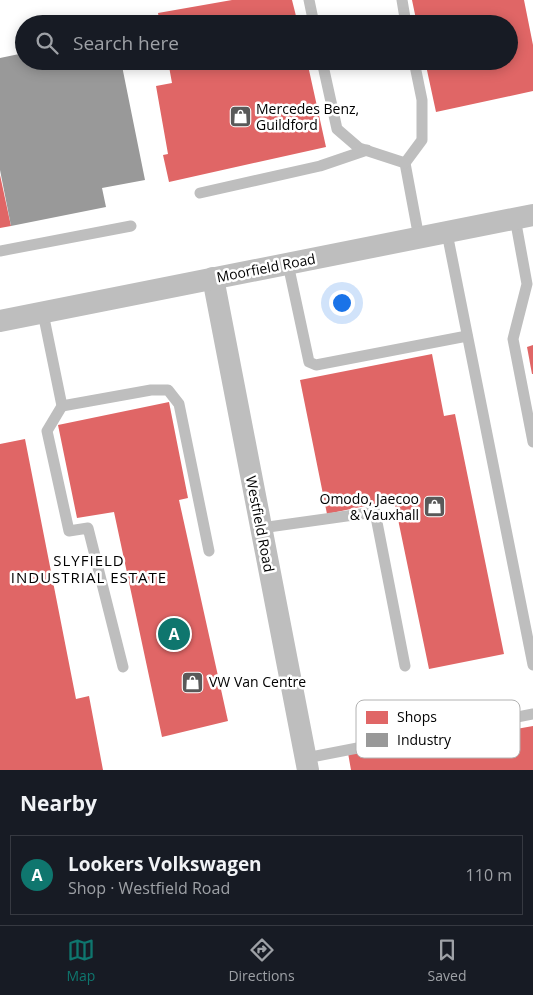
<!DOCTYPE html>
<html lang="en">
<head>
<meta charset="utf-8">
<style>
  :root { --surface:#171b24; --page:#242831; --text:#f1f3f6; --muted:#9ea1a6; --line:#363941; --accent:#0f766e }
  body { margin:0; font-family:"Open Sans",sans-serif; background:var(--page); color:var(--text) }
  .you { position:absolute; left:341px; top:302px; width:18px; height:18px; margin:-12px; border:4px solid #fff; border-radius:50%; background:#1a73e8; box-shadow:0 0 0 8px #1a73e833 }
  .badge { display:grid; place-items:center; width:32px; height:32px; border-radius:50%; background:var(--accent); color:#fff; font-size:16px; font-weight:700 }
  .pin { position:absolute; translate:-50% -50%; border:2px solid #fff; box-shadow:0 1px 5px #0006 }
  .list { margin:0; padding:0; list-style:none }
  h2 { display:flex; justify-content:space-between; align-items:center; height:65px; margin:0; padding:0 20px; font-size:21px }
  h2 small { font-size:16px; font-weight:400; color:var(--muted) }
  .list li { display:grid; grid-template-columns:32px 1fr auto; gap:15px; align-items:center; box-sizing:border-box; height:80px; margin:0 10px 10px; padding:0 10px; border:1px solid var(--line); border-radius:0px }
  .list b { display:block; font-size:19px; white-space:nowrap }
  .list p { margin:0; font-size:16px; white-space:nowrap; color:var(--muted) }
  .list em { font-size:16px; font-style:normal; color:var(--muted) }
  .icon { flex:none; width:28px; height:28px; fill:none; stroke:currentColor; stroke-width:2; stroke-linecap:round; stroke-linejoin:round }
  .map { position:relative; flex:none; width:533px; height:770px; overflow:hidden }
  .search { position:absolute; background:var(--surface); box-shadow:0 2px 12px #0003; left:15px; right:15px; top:15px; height:55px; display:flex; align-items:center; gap:12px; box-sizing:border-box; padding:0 18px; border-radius:28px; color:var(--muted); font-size:19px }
  .sheet { height:155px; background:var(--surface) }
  nav { display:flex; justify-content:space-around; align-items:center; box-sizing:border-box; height:70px; border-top:1px solid var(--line); background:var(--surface); font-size:14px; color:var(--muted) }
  nav a { display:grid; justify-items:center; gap:2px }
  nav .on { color:var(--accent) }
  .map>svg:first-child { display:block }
  .shops { fill:#e06666 }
  .industry { fill:#999 }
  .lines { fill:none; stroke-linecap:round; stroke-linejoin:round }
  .service { stroke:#bebebe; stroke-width:11 }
  .minor { stroke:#bebebe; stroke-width:22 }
  .labels { text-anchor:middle; stroke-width:5; stroke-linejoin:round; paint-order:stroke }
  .poi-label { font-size:14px; fill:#000; stroke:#fff; text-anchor:start }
  .street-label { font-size:14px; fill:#000; stroke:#fff }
  .neighbourhood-label { font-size:15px; letter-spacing:1px; fill:#000; stroke:#fff }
  .key { fill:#fff; stroke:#b2b2b2; stroke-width:1 }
  .key-label { font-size:14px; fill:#000 }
</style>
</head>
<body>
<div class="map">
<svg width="533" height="770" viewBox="0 0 533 770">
  <rect width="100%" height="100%" fill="#fff"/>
  <g class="shops">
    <path d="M232,0h60l6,24h-138l-2,-11z"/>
    <path d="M412,0h112l9,45v46l-97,21 -11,-51h84v-37h-92z"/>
    <path d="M168,61h139l19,86 -157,35 -6,-27 5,-1 -12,-68 16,-3z"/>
    <path d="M0,175l11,51 -11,2z"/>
    <path d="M533,345v29h-1l-5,-27z"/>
    <path d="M432,354l12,62 11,-2 49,240 -75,15 -35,-169 -67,14 -27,-134z"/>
    <path d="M169,402l19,96 -9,2 49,221 -66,16 -48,-225 -37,6 -19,-93z"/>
    <path d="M25,439l51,260 13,-3 14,74h-103v-326z"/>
    <path d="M533,726v44h-182l-3,-17 42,-8 1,6z"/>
  </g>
  <path class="industry" d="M24,53v8h97l24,119 -43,8 4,19 -95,19 -11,-56v-112z"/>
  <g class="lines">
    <g class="service">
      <path d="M309,0l5,24"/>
      <path d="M402,0l4,24"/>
      <path d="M322,61l15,68 22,19 46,15 14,75"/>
      <path d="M405,163l17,-23v-40l-8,-39"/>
      <path d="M200,193l120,-27 47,-16"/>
      <path d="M515,218l12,66 -14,55 20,103"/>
      <path d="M447,233l86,432"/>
      <path d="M0,251l131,-25"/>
      <path d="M288,264l21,98 7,3 151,-29"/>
      <path d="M43,313l19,93 -15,25 22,100 19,-3 35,139"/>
      <path d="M62,406l89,-16h17l11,14 30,147"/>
      <path d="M261,528l114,-16 30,154"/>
      <path d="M306,758l227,-44"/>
    </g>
    <g class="minor">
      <path d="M213,278l95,492"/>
      <path d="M0,321l533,-106"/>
    </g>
  </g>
  <defs>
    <symbol id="shop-square" viewBox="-11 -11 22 22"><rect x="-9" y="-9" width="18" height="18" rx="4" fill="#595959" stroke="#fff"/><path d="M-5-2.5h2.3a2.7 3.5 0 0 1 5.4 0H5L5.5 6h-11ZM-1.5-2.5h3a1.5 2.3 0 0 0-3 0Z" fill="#fff"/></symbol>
  </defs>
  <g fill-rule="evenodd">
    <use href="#shop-square" x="228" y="104" width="25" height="25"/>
    <use href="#shop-square" x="422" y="494" width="25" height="25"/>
    <use href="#shop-square" x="180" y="670" width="25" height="25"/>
  </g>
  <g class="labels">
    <g class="poi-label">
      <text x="256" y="114">Mercedes Benz,<tspan x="256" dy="16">Guildford</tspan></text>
      <text x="419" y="504" text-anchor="end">Omodo, Jaecoo<tspan x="419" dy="16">&amp; Vauxhall</tspan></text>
      <text x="209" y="687">VW Van Centre</text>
    </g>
    <g class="street-label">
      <text transform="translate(266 268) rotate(-11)" y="5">Moorfield Road</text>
      <text transform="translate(260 524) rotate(79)" y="5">Westfield Road</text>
    </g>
    <g class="neighbourhood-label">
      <text x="89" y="566">SLYFIELD<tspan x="89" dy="17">INDUSTRIAL ESTATE</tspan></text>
    </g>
  </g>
  <rect x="356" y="700" width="164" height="58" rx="8" class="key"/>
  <rect x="366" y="711" width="22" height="13" fill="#e06666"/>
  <rect x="366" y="733" width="22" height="14" fill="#999"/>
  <g class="key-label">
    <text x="397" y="722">Shops</text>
    <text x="397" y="745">Industry</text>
  </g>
</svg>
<div class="you"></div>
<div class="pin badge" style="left:174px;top:634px">A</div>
<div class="search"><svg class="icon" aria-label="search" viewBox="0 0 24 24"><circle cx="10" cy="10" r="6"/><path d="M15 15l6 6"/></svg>Search here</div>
</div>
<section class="sheet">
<h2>Nearby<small></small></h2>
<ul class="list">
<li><span class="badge">A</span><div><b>Lookers Volkswagen</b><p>Shop · Westfield Road</p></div><em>110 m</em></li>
</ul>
</section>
<nav>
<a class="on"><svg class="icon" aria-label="map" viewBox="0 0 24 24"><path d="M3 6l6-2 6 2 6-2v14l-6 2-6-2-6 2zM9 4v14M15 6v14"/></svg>Map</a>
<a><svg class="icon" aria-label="directions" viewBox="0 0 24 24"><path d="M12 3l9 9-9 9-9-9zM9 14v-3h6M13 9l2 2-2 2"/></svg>Directions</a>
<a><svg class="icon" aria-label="saved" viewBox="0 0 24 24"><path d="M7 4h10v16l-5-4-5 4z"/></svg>Saved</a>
</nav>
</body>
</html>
